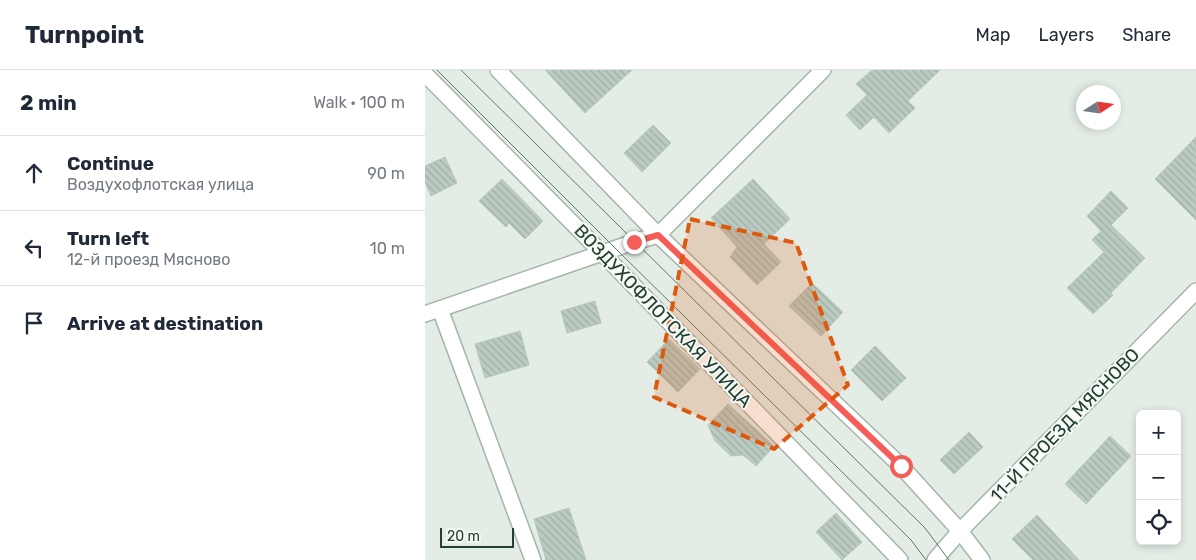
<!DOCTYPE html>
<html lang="en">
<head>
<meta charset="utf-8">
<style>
  :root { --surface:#fff; --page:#f6f6f7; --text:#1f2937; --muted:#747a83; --line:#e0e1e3 }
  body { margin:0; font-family:Rubik,sans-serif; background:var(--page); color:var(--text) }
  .controls { position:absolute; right:15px; bottom:15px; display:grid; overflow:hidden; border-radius:8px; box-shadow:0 2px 8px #0003 }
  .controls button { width:45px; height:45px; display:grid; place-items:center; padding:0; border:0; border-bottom:1px solid var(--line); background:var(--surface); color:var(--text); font:25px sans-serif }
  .compass { position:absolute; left:651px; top:15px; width:45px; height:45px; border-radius:50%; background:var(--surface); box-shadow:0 2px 8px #0003; rotate:78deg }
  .scale { position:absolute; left:15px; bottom:12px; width:74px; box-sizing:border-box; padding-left:5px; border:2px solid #223f31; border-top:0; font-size:14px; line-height:18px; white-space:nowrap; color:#223f31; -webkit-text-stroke:4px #f4f9f5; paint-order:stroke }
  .stop { position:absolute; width:15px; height:15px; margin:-11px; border:4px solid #f55d58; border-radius:50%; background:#fff }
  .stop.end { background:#f55d58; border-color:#fff; box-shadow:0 1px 5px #0008 }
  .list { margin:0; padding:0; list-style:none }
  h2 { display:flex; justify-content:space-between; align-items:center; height:65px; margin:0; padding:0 20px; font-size:21px }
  h2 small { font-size:16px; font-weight:400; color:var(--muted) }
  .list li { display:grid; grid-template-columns:32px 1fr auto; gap:15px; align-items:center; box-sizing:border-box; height:75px; padding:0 20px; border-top:1px solid var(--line) }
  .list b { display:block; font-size:19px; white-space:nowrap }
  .list p { margin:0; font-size:16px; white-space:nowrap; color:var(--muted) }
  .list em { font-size:16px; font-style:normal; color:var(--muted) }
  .icon { flex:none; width:28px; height:28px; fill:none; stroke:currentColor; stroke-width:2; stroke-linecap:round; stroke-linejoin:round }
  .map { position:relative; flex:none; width:771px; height:490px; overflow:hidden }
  header { display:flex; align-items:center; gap:30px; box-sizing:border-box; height:70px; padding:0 25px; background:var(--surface); border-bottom:1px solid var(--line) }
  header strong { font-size:24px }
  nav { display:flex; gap:28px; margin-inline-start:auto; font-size:18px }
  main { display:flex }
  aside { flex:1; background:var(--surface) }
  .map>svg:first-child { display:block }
  .building { fill:url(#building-back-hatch); stroke:#b5c7bc }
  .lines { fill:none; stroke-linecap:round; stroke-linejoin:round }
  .street-casing { stroke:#a5b5ac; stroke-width:18 }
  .street { stroke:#fff; stroke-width:15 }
  .tram { stroke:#5c7a6c; stroke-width:1 }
  .route { stroke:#f55d58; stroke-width:6 }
  .marked { fill:#de580e; fill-opacity:0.2; stroke:#de580e; stroke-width:4; stroke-dasharray:10 6; stroke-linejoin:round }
  .labels { text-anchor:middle; stroke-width:4; stroke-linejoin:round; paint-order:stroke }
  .street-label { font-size:18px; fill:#223f31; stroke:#f4f9f5 }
</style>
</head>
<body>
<header>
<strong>Turnpoint</strong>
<nav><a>Map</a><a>Layers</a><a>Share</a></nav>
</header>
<main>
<aside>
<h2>2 min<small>Walk · 100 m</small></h2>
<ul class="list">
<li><svg class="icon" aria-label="ahead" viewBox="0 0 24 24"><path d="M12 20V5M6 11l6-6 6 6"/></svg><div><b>Continue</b><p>Воздухофлотская улица</p></div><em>90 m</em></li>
<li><svg class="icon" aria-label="left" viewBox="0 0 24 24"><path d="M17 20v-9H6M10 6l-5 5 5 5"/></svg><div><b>Turn left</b><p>12-й проезд Мясново</p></div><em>10 m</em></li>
<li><svg class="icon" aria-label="arrive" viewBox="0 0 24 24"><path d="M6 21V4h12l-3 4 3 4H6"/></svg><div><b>Arrive at destination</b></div></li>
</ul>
</aside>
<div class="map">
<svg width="771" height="490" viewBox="0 0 771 490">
  <defs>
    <pattern id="building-back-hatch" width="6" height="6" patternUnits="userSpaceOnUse" patternTransform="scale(1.25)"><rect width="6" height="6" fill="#bbcbc1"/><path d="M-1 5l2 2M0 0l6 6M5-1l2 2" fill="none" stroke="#a0afa6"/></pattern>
  </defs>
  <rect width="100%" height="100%" fill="#e3ede6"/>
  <g class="building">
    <path d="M120,0h87l-47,43z"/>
    <path d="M447,0h68l-32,31 7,7 -26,25 -15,-16 -14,13 -14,-15 21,-20 -11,-11z"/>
    <path d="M228,55l18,18 -29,29 -18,-19z"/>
    <path d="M771,67v83l-41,-41z"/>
    <path d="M20,87l12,26 -26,13 -6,-14v-16z"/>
    <path d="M77,109l41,42 -18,18 -16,-16 -3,4 -27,-26z"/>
    <path d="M328,109l37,40 -26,25 17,18 -24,23 -27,-28 7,-10 -26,-29z"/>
    <path d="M686,121l17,17 -17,17 34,33 -34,35 2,2 -20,19 -26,-26 37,-36 -12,-12 9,-9 -14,-15z"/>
    <path d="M387,213l31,29 -22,24 -32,-30z"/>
    <path d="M170,231l6,22 -34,10 -6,-22z"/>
    <path d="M95,261l9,34 -44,13 -10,-34z"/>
    <path d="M244,269l31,30 -22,23 -31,-30z"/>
    <path d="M450,276l31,32 -24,23 -31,-31z"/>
    <path d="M303,334l46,42 -18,20 -13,-11 -12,1 -16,-15 -7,-16z"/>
    <path d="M544,362l14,15 -29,27 -14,-14z"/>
    <path d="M685,366l21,20 -45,48 -21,-20z"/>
    <path d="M144,438l17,52h-40l-12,-41z"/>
    <path d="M411,443l26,29 -20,18 -26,-28z"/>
    <path d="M612,445l42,45h-46l-21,-21z"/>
  </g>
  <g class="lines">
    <defs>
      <g id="street">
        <path d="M73,0l160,165 243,231 59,65 22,29"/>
        <path d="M0,4l177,179 298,307"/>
        <path d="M15,239l93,251"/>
        <path d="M0,244l209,-72 24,-7 165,-165"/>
        <path d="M510,490l25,-29 236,-240"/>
      </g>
    </defs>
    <use href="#street" class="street-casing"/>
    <use href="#street" class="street"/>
    <g class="tram">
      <path d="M12,0l178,178 296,292 15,20"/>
      <path d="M36,0l464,458 24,32"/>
    </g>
  </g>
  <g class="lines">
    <path class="route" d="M209,172l24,-7 243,231"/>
  </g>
  <path class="marked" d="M265,149l106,24 52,142 -74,64 -120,-52z"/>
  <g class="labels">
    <g class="street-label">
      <text transform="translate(238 246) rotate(46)" y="6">ВОЗДУХОФЛОТСКАЯ УЛИЦА</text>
      <text transform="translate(640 355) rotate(-46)" y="6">11-Й ПРОЕЗД МЯСНОВО</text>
    </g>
  </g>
</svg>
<div class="controls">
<button>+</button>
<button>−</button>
<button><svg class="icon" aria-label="locate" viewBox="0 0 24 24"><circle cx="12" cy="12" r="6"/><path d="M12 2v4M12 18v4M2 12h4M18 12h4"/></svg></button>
</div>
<svg class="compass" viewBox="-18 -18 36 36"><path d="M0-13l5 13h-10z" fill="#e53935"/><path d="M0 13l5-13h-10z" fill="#747a83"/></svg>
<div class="scale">20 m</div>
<div class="stop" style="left:476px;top:396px"></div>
<div class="stop end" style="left:209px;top:172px"></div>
</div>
</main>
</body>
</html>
